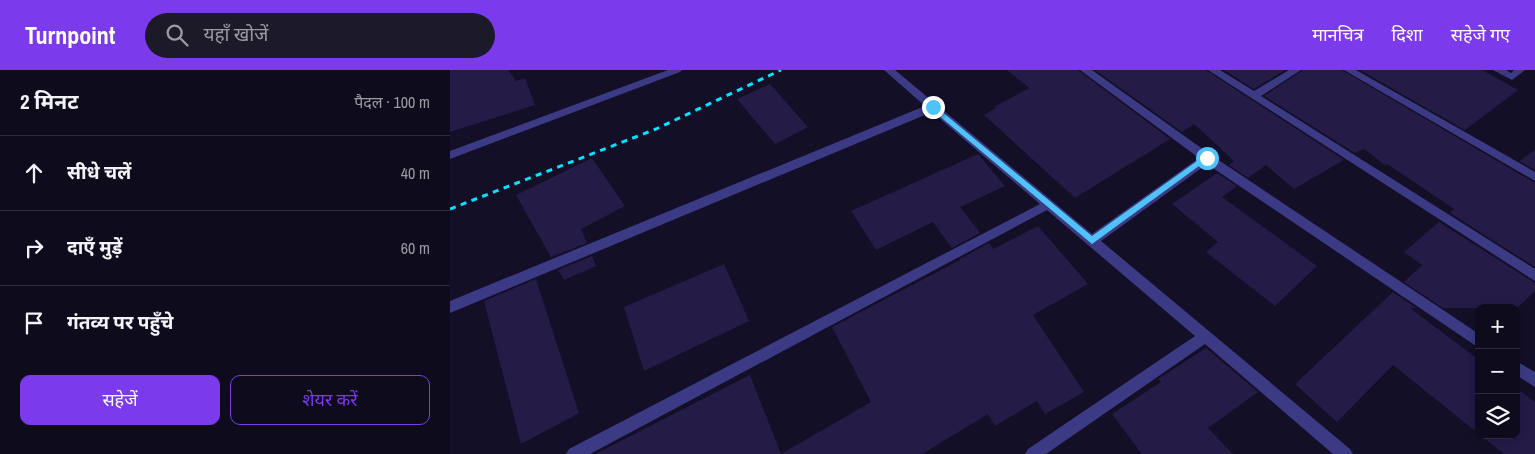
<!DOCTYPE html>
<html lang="hi">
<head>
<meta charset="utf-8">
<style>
  :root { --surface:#0e0b1c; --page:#1c1929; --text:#f1f3f6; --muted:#9b9ba3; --line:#2e2b3b; --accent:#7c3aed }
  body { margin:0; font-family:"Archivo Narrow","Noto Sans Devanagari",sans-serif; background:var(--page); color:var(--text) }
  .controls { position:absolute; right:15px; bottom:15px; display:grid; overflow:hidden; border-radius:10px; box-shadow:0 2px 12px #0003 }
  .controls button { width:45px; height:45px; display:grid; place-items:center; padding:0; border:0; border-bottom:1px solid var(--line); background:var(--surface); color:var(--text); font:25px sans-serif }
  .stop { position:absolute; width:15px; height:15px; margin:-11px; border:4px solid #4fc3f7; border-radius:50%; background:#fff }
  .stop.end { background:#4fc3f7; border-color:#fff; box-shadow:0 1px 5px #0008 }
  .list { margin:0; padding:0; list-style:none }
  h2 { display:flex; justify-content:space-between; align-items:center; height:65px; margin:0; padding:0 20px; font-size:21px }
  h2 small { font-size:16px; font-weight:400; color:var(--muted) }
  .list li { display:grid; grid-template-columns:32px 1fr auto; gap:15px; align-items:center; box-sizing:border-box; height:75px; padding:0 20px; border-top:1px solid var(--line) }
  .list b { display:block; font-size:19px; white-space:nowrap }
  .list em { font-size:16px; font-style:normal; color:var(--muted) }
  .actions { display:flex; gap:10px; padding:15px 20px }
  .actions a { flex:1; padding:11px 0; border:1px solid var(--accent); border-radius:10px; text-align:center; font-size:18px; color:var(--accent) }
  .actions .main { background:var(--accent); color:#fff }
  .icon { flex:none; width:28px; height:28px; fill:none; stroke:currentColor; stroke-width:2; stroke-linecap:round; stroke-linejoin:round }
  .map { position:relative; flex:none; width:1085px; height:384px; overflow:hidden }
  header { display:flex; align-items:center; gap:30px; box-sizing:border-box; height:70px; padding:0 25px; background:var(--accent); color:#fff }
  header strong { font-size:24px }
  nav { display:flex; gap:28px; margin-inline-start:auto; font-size:18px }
  .search { width:350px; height:45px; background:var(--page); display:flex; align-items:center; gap:12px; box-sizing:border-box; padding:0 18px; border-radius:28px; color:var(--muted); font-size:19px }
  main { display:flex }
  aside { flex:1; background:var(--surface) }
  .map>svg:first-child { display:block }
  .building { fill:#241b47 }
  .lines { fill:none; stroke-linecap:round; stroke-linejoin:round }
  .minor { fill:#3d3a85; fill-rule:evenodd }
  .rail { stroke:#00e5ff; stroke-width:3; stroke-dasharray:6 5.5; stroke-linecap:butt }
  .route { fill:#4fc3f7 }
</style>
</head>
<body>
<header>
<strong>Turnpoint</strong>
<div class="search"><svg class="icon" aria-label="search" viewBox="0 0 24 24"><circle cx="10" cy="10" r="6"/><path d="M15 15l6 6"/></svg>यहाँ खोजें</div>
<nav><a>मानचित्र</a><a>दिशा</a><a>सहेजे गए</a></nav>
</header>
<main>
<aside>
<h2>2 मिनट<small>पैदल · 100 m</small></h2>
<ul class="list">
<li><svg class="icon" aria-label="ahead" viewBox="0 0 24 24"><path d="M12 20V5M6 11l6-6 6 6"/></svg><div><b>सीधे चलें</b></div><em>40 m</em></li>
<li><svg class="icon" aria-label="right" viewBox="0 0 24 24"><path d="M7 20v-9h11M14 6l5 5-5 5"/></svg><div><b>दाएँ मुड़ें</b></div><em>60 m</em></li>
<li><svg class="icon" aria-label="arrive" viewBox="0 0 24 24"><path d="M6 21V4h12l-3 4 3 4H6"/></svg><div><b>गंतव्य पर पहुँचे</b></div></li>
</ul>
<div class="actions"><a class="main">सहेजें</a><a>शेयर करें</a></div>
</aside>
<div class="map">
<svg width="1085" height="384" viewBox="0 0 1085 384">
  <rect width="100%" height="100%" fill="#130f26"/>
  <g class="building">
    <path d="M0,0h58l8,11 9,-3 10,27 -85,27z"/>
    <path d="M557,0h71l92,69 -95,59 -91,-83 12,-7 -2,-1 35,-19z"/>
    <path d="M645,0h111l138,90 -50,29 -28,-24 -18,13 -19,-13 5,-4 -40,-37 -12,8z"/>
    <path d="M774,0h61l-31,19z"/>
    <path d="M853,0h39l193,113v84l-85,-54 4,-4 -67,-45 -2,1 -21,-16 -9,4 -91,-57z"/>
    <path d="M910,0h122l36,20 -53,40z"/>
    <path d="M320,14l38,43 -33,17 -38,-45z"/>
    <path d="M1085,80v20l-16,-9z"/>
    <path d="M528,84l27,32 -45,21 20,26 -28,15 -19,-26 -57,28 -25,-39z"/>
    <path d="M142,88l33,48 -44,23 6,14 -36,14 -35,-62z"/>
    <path d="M767,103l20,13 -15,11 95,69 -42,40 -69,-54 12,-10 -46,-38z"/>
    <path d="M989,152l96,61v8l-18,17h-74l-39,-26 18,-17 -18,-13z"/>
    <path d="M588,156l50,58 -55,31 51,77 -39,22 -8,-13 -42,25 -7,-12 -66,40h-327l155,-79 31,79 90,-52 -39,-75 128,-67v-1l29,-16 4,6z"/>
    <path d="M142,186l4,10 -32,14 -6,-10z"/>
    <path d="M274,194l25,57 -105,50 -20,-64z"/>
    <path d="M86,209l43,134 -58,31 -37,-143z"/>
    <path d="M943,222l23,16h-6l69,52v74l-86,-69 -56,57 -42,-38z"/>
    <path d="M756,278l52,44 -50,36 25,26h-91l-30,-40 49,-32 -3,-3z"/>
    <path d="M1066,318l19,14v52h-31l-24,-19h36z"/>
  </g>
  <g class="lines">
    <g class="minor">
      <path d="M218,0h14l-2,2 -230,87v-8z"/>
      <path d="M434,0h11l197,164 107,-76 -119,-88h12l119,85 268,179v14l-272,-184 -106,77 249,208 3,5h-20l-128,-110 -159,110h-21l3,-5 167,-113 -148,-126 -457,244h-24l3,-5 471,-245 -108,-92 -482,201v-12l475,-195z"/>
      <path d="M758,0h12l34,21 35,-21h12l-40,26 274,173v12z"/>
      <path d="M894,0h12l179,102v9z"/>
      <path d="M1043,0h13l5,3 3,-3h11l-13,10z"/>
      <path d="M1066,291l19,11v15l-19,-12z"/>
    </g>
    <path class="rail" d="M0,139l206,-80 125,-59"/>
  </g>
  <path class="route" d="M481,36h4l157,130 112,-80 6,2 -118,86 -161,-135z"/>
</svg>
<div class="controls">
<button>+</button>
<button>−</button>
<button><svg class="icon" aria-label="layers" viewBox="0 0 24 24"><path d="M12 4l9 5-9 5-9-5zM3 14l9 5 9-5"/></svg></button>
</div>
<div class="stop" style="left:757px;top:88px"></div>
<div class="stop end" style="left:483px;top:37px"></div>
</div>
</main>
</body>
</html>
